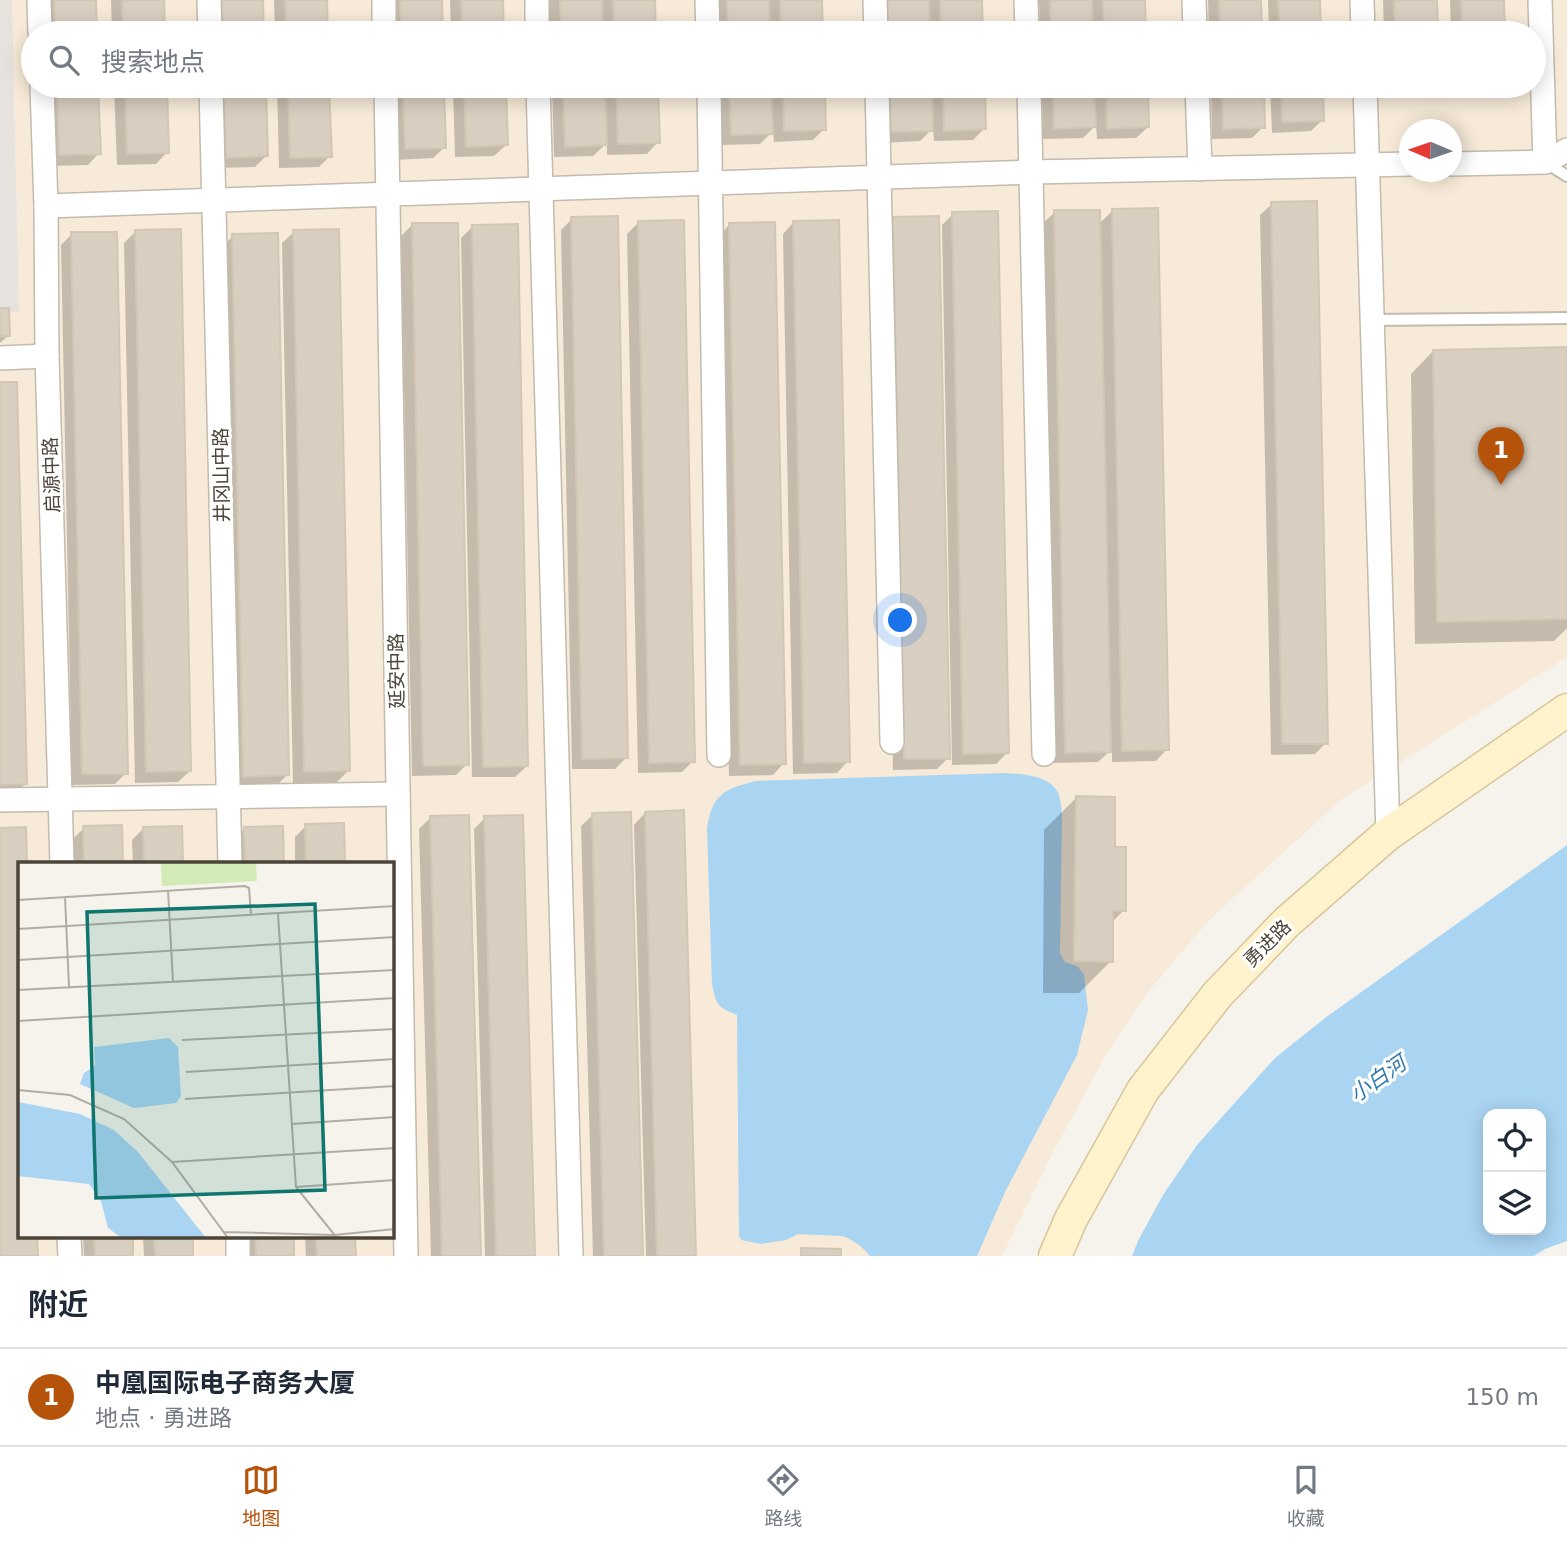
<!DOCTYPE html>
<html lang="zh">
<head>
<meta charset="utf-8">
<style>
  :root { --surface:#fff; --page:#f2f2f3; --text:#1f2937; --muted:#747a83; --line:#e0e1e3; --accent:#b45309 }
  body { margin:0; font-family:"DejaVu Sans","Noto Sans SC",sans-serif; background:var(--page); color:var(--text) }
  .controls { position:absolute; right:21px; bottom:21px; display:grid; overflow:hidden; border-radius:14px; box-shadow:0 4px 18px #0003 }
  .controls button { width:63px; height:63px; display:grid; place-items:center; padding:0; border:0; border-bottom:2px solid var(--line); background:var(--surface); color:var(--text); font:35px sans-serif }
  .compass { position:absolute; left:1399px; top:119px; width:63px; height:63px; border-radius:50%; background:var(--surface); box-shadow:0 4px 18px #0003; rotate:272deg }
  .you { position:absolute; left:901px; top:621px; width:24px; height:24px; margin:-18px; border:5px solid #fff; border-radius:50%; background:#1a73e8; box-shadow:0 0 0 10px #1a73e833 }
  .badge { display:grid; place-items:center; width:46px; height:46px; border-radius:50%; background:var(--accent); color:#fff; font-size:23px; font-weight:700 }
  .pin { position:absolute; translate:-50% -58px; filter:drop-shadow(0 2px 4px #0008) }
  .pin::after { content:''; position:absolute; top:37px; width:24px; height:21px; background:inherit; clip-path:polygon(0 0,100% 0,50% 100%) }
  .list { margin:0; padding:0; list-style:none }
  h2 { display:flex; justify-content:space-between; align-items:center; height:91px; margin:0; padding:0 28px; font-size:30px }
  h2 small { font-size:23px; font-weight:400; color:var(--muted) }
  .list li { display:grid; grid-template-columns:46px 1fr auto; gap:21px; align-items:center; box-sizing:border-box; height:98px; padding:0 28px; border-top:2px solid var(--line) }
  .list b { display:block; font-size:26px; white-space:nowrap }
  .list p { margin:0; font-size:23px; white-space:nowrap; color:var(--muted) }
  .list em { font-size:23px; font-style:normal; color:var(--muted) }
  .icon { flex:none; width:38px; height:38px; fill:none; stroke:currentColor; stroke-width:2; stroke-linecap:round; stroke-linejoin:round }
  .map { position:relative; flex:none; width:1567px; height:1256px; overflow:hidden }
  .search { position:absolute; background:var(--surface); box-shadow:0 4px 18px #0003; left:21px; right:21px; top:21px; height:77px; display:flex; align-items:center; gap:18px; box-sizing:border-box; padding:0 24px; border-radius:38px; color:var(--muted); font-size:26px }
  .sheet { height:189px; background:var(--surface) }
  nav { display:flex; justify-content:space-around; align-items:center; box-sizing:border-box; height:98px; border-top:2px solid var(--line); background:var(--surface); font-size:19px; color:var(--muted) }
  nav a { display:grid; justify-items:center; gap:4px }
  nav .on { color:var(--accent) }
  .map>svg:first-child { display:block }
  .commercial { fill:#f7ead8; fill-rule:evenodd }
  .industrial { fill:#e6e2dd }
  .water { fill:#a9d4f2; fill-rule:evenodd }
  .shadow { fill:#0003 }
  .building { fill:#d8cfc1; stroke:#d3c7b4; stroke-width:2 }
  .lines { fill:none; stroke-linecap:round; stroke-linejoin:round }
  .lane-casing { stroke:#c2bbae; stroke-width:14 }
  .street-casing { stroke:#c2bbae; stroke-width:26 }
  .secondary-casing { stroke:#d6c79b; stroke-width:35 }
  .lane { stroke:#fff; stroke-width:10 }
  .street { stroke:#fff; stroke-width:23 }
  .secondary { stroke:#fff3cd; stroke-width:32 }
  .labels { text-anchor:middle; stroke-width:6; stroke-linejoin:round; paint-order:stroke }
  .street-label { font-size:19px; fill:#4b4439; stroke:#fff }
  .water-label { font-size:21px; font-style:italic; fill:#2e7ab2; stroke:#fff }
  .inset-road { fill:none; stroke:#b2ada4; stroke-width:2 }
  .view { fill:#0f766e; fill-opacity:0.15; stroke:#0f766e; stroke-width:3.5 }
  .inset-edge { fill:none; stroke:#4b4439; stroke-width:3.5 }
</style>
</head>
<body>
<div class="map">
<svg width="1567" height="1256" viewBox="0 0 1567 1256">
  <rect width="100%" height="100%" fill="#f6f3ec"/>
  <path class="commercial" d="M12,0h1555v657l-225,142 -133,121 -62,73 -41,62 -53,97 -51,104h-1002v-944l19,-1zM33,33h1501v53h-1501zM1410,130h42v42h-42zM19,864h373v373h-373z"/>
  <path class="industrial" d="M0,0h12l7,312h-19z"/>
  <g class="water">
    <path d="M1004,773c15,1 40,2 50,14 7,7 7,19 8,28l-2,138 5,9 12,4 7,8 4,36 -11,45 -72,137 -28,64h-107c-7,-9 -18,-17 -28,-20l-44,-2 -12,6 -25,4 -20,-4 -2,-5 -2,-220c-21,-9 -20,-9 -25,-31l-5,-156c6,-34 16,-38 48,-47z"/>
    <path d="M1567,845v396l-22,8 -11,7h-402l6,-15 25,-46 34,-50 78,-87 50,-40zM1488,1114h53v116h-53z"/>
  </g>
  <g class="shadow">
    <path d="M43,0h51l1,33h-51z"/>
    <path d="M111,0h51l1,33h-51z"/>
    <path d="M210,0h51l1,33h-51z"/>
    <path d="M274,0h51l1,33h-51z"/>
    <path d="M389,0h51l1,33h-51z"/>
    <path d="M450,0h51l1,33h-51z"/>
    <path d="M549,0h104l1,33h-104z"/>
    <path d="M716,0h104l1,33h-104z"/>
    <path d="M876,0h104l1,33h-104z"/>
    <path d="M1039,0h104l2,33h-105z"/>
    <path d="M1208,0h51l1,33h-51z"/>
    <path d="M1268,0h51l1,33h-51z"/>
    <path d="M1383,0h52l1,33h-52z"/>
    <path d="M1450,0h52l1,33h-52z"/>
    <path d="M46,86h51l2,67 -11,12 -40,1z"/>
    <path d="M114,86h51l2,66 -11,12 -39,1z"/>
    <path d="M213,86h51l2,70 -11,11 -39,1z"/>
    <path d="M277,86h51l2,70 -11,11 -40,1z"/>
    <path d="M392,86h51l2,61 -12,11 -39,2z"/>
    <path d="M453,86h51l2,59 -12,11 -39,1z"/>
    <path d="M552,86h104l2,56 -11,12 -40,1v-12l-14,13 -39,1z"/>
    <path d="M719,86h104l1,43 -11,11 -39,2 -1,-11 -13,13 -40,1z"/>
    <path d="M879,86h104l1,43 -11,11 -39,1 -1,-13 -13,13 -39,2z"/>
    <path d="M1042,86h104l2,41 -12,11 -39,1 -1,-14 -13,13 -40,1z"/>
    <path d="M1211,86h51l1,41 -11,11 -40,1z"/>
    <path d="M1270,86h51l1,34 -11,11 -39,2z"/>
    <path d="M1272,204l54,539 -11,11 -44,1 -11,-540z"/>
    <path d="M1113,210l54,539 -11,12 -44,1v-13l-14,13 -44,1 -11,-540 12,-11 44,12z"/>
    <path d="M953,214l54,539 -11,11 -44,1 -10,-540z"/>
    <path d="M572,219l54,539 -11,11h-43l-11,-539z"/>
    <path d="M893,219l55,539 -11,11 -44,1 -11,-540z"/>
    <path d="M639,222l54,539 -11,11 -44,1 -11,-539z"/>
    <path d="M794,222l54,539 -11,12 -44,1 -10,-540z"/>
    <path d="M730,224l54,539 -11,12 -44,1 -10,-540z"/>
    <path d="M412,225l55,539 -11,11 -44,1 -11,-540z"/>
    <path d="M472,227l55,539 -12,11h-43l-11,-539z"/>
    <path d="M135,232l55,539 -12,11 -43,1 -11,-540z"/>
    <path d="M294,232l54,539 -11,11 -44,1 -11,-540z"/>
    <path d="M72,234l54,539 -11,11 -43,1 -11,-540z"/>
    <path d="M233,236l54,539 -11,11 -44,1 -10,-540z"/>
    <path d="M0,310l8,26 -8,7z"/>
    <path d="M1567,349v279l-13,13 -139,3 -4,-270 22,-23z"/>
    <path d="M0,384l25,400 -11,11h-14z"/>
    <path d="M1076,798l37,51 11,61 -13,13v38l-32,32h-36l1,-163z"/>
    <path d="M645,813l49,443h-48l-12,-431z"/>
    <path d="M593,815l48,441h-48l-12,-430z"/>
    <path d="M430,818l49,438h-48l-12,-427z"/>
    <path d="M485,818l48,438h-48l-11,-427z"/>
    <path d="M306,826l37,38h-48v-27z"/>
    <path d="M84,828l37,36h-48v-25z"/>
    <path d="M245,828l37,36h-48v-24z"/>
    <path d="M143,829l38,35h-48l-1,-24z"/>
    <path d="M0,830l19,34v373h16l1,19h-36z"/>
    <path d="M83,1237h48l1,19h-48z"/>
    <path d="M143,1237h48l1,19h-48z"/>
    <path d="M244,1237h48l1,19h-48z"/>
    <path d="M305,1237h48l1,19h-48z"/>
  </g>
  <g class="building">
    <path d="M54,0h42l1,33h-42z"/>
    <path d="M122,0h42l1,33h-42z"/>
    <path d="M221,0h42l1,33h-42z"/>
    <path d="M285,0h42l1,33h-42z"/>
    <path d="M400,0h42l1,33h-42z"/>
    <path d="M461,0h42l1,33h-42z"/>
    <path d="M560,0h42l1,33h-42z"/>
    <path d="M613,0h42l1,33h-42z"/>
    <path d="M727,0h42l1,33h-42z"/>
    <path d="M780,0h42l1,33h-42z"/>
    <path d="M887,0h42l1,33h-42z"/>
    <path d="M940,0h42l1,33h-42z"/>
    <path d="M1050,0h42l1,33h-42z"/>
    <path d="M1103,0h42l1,33h-42z"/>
    <path d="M1219,0h42l1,33h-42z"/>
    <path d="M1278,0h42l1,33h-41z"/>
    <path d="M1394,0h43l1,33h-43z"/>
    <path d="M1461,0h43l1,33h-43z"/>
    <path d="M57,86h41l3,68 -42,1z"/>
    <path d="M125,86h42l2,67 -42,1z"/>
    <path d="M224,86h42l2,70 -42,2z"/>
    <path d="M288,86h41l3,71 -42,1z"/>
    <path d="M403,86h41l2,62 -41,1z"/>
    <path d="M464,86h42l2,59 -42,2z"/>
    <path d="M563,86h42l2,59 -42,2z"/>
    <path d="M616,86h42l2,57 -42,1z"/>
    <path d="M729,86h42l2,48 -42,1z"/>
    <path d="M783,86h42l1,44 -42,1z"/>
    <path d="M890,86h42l1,45 -42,1z"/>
    <path d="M943,86h42l1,43 -42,2z"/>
    <path d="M1053,86h41l2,41 -42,2z"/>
    <path d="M1106,86h42l1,41 -42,2z"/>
    <path d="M1222,86h42l1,42 -42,1z"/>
    <path d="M1281,86h42l1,35 -42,1z"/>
    <path d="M1317,201l11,543h-46l-11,-542z"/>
    <path d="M1158,208l11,542 -47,1 -10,-542z"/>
    <path d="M1054,210h46l11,542 -46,1z"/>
    <path d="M998,211l11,542 -46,1 -11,-542z"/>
    <path d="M618,216l10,542 -46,1 -11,-542z"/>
    <path d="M939,216l11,543h-46l-11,-542z"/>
    <path d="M684,220l11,542 -46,1 -11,-542z"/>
    <path d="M839,220l11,542 -46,1 -11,-542z"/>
    <path d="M775,222l11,542 -46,1 -11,-542z"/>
    <path d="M412,223h46l11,542 -46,1z"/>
    <path d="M518,224l10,542 -45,1 -11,-542z"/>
    <path d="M181,229l10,542 -45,1 -11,-542z"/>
    <path d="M339,229l11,542 -46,1 -11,-542z"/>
    <path d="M71,232h46l11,542h-46z"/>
    <path d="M278,233l11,542 -46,2 -11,-543z"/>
    <path d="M0,308h9l1,28h-10z"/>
    <path d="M1567,347v272l-130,3 -4,-272z"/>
    <path d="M0,382h17l10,402 -27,1z"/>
    <path d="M1076,796l39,1v50h11v64h-13v51l-39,-1z"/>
    <path d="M684,810l12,446h-39l-12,-444z"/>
    <path d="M631,812l12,444h-39l-12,-443z"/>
    <path d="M469,815l12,441h-39l-12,-440z"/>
    <path d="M523,815l12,441h-39l-12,-440z"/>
    <path d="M344,823l1,41h-39l-1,-40z"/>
    <path d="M122,825l1,39h-39l-1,-38z"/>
    <path d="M182,826l1,38h-39l-1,-37z"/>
    <path d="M283,826l1,38h-39l-1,-37z"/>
    <path d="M26,827l1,37h-8v373h18l1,19h-38v-428z"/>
    <path d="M94,1237h39v19h-38z"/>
    <path d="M154,1237h39v19h-38z"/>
    <path d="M255,1237h39v19h-38z"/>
    <path d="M316,1237h39l1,19h-39z"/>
    <path d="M801,1248l40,1v7h-40z"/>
  </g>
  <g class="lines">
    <defs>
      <g id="lane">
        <path d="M1545,162l22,14"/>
        <path d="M1372,320l195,-2"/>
      </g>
      <g id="street">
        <path d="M39,0l1,33"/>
        <path d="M209,0l1,33"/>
        <path d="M384,0v33"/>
        <path d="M537,0v33"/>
        <path d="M707,0l1,33"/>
        <path d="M875,0l1,33"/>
        <path d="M1026,0l1,33"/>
        <path d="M1194,0l1,33"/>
        <path d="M1362,0l1,33"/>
        <path d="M1540,0l5,162"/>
        <path d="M42,86l4,120 1,150 15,508"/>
        <path d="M211,86l19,778"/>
        <path d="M386,86l20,1170"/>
        <path d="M538,86l33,1170"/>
        <path d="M709,86l10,669"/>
        <path d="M877,86l15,656"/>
        <path d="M1029,86l15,668"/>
        <path d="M1197,86l3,83"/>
        <path d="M1365,86l23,748"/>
        <path d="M1452,164l93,-2 22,-12"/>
        <path d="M46,206l986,-34 378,-8"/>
        <path d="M0,358l47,-2"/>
        <path d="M0,800l398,-6"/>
        <path d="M69,1237l1,19"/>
        <path d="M238,1237v19"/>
      </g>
      <path id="secondary" d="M1055,1256l16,-37 72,-129 74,-95 70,-73 101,-88 179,-124"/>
    </defs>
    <use href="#lane" class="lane-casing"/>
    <use href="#street" class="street-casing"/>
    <use href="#secondary" class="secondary-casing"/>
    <use href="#lane" class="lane"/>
    <use href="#street" class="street"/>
    <use href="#secondary" class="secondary"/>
  </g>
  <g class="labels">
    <g class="street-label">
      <text transform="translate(51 475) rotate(-92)" y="7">启源中路</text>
      <text transform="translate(221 475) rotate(-91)" y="7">井冈山中路</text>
      <text transform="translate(396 671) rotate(-91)" y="7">延安中路</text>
      <text transform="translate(1267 943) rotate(-45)" y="7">勇进路</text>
    </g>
    <g class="water-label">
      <text transform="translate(1378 1079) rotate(-35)" y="7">小白河</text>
    </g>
  </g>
  <g transform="translate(18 862)">
    <rect width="376" height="376" fill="#f6f3ec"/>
    <path d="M143,1h95l1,18 -95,5z" fill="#d2eab5"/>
    <path d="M151,176l9,9 3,49 -5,7 -42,5 -54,-24 4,-11 11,-7 -1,-19zM0,240l62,12 34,16 24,22 68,86h-84l-14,-10 -7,-27 -12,-17 -71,-8z" fill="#a9d4f2"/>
    <path class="inset-road" d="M150,28l5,92M47,35l4,90M0,38l227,-14 4,2 2,27M260,52l18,273 41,51M0,67l377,-23M0,98l377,-23M0,128l377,-20M0,159l377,-23M164,178l213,-11M168,210l209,-13M0,228l52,5 54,24 48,43 56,76M167,237l210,-13M274,262l103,-7M154,300l223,-14M278,325l99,-7M206,370l110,3 61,-6"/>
    <path class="view" d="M297,42l10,286 -229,8 -9,-286z"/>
    <rect width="376" height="376" class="inset-edge"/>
  </g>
</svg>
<div class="controls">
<button><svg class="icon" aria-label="locate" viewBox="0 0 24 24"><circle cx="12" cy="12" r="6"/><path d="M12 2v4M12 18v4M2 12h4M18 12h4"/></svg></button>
<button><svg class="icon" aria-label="layers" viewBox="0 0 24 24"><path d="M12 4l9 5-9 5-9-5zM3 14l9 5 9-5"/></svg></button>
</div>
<svg class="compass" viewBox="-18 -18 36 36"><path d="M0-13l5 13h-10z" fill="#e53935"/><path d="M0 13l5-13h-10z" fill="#747a83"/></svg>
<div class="you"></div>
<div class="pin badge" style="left:1501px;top:485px">1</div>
<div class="search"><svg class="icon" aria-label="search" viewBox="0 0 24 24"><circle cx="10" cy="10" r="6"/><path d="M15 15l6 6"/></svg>搜索地点</div>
</div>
<section class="sheet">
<h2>附近<small></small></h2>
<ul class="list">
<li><span class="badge">1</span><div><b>中凰国际电子商务大厦</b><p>地点 · 勇进路</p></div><em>150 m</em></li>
</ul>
</section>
<nav>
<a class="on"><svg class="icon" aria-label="map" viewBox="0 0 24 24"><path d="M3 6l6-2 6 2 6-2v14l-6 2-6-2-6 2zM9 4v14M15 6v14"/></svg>地图</a>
<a><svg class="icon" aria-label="directions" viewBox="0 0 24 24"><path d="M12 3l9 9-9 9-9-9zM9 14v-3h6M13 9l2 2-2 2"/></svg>路线</a>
<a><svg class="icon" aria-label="saved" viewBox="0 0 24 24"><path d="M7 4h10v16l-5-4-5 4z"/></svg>收藏</a>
</nav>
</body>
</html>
